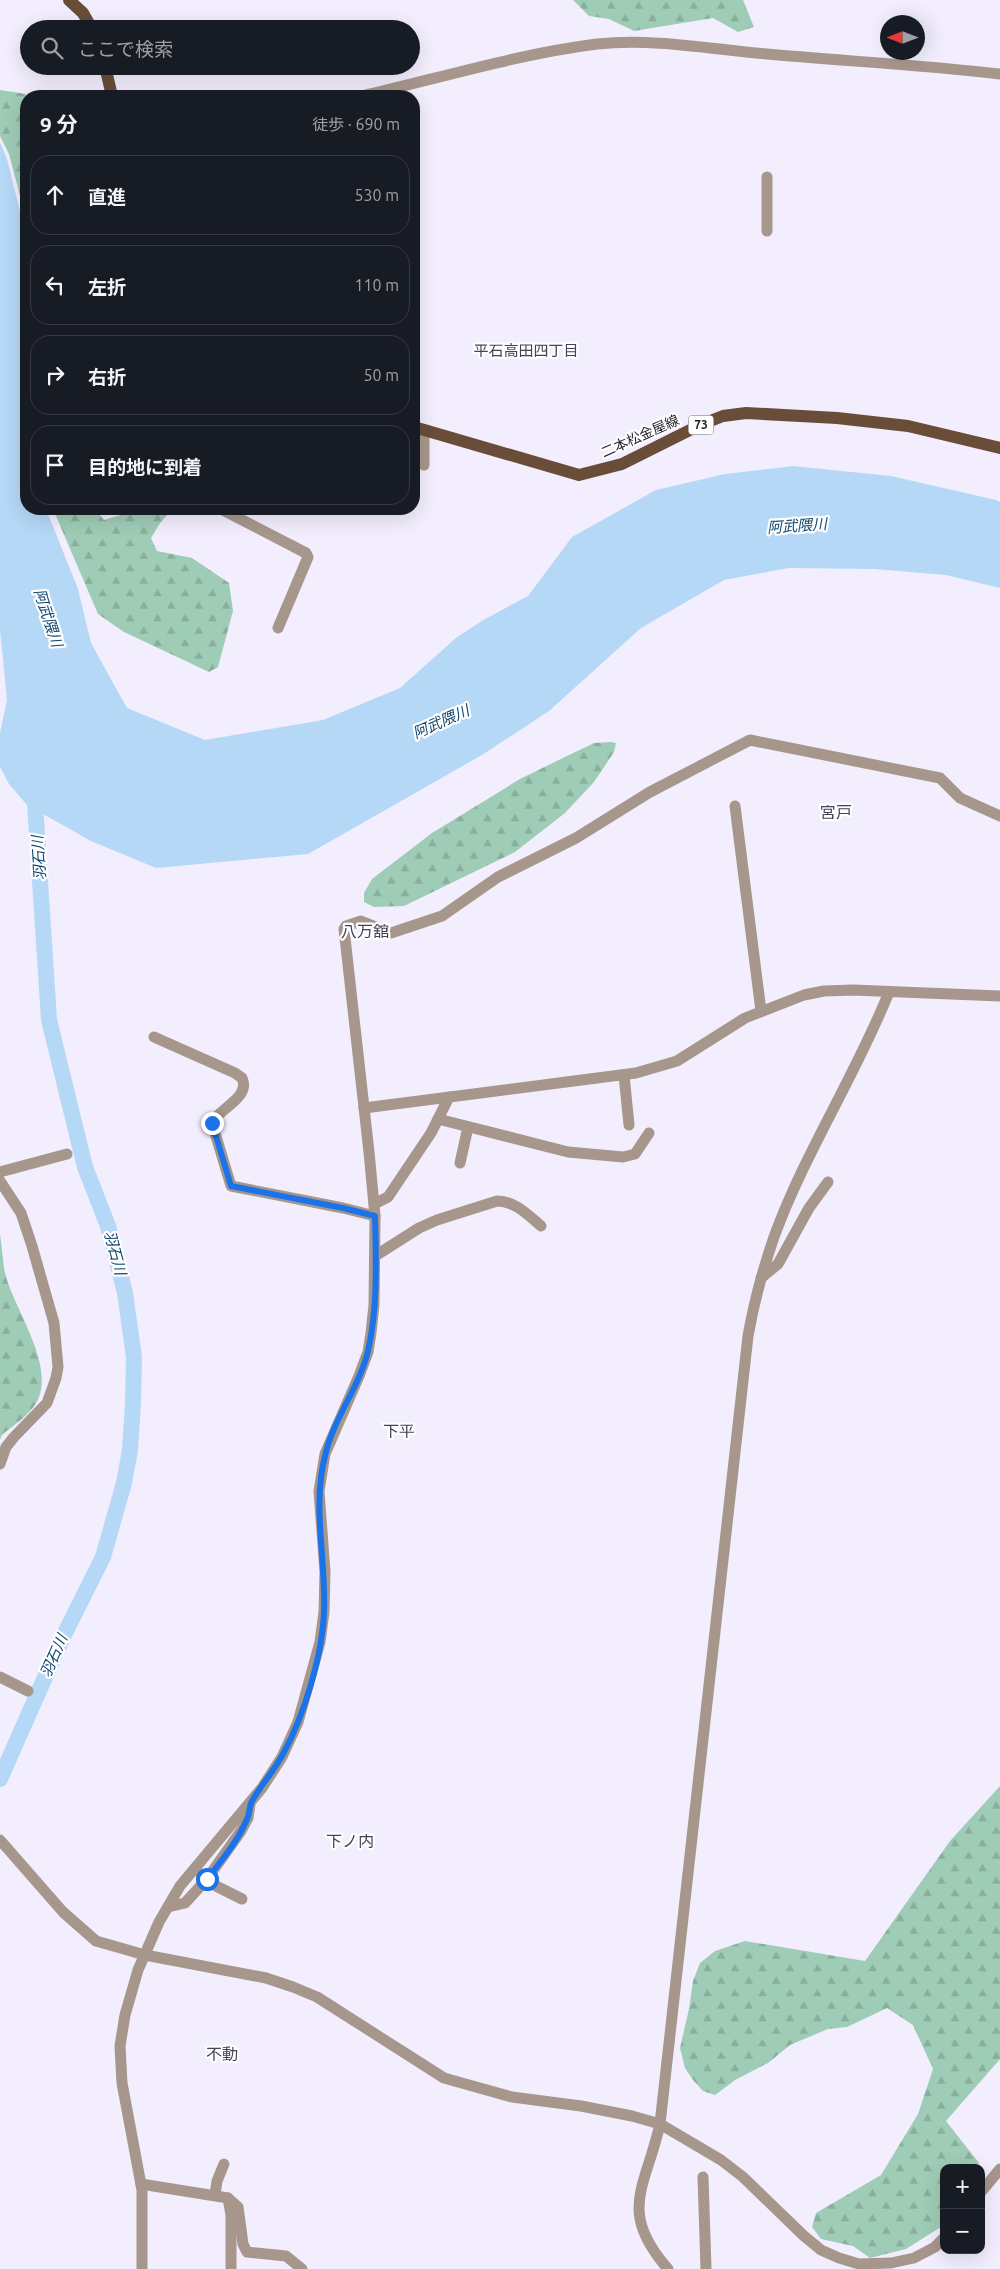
<!DOCTYPE html>
<html lang="ja">
<head>
<meta charset="utf-8">
<style>
  :root { --surface:#171b24; --page:#20242c; --text:#f1f3f6; --muted:#9ea1a6; --line:#363941 }
  body { margin:0; font-family:Ubuntu,"Noto Sans JP",sans-serif; background:var(--page); color:var(--text) }
  .controls { position:absolute; right:15px; bottom:15px; display:grid; overflow:hidden; border-radius:10px; box-shadow:0 5px 20px #0002 }
  .controls button { width:45px; height:45px; display:grid; place-items:center; padding:0; border:0; border-bottom:1px solid var(--line); background:var(--surface); color:var(--text); font:25px sans-serif }
  .compass { position:absolute; left:880px; top:15px; width:45px; height:45px; border-radius:50%; background:var(--surface); box-shadow:0 5px 20px #0002; rotate:270deg }
  .stop { position:absolute; width:15px; height:15px; margin:-11px; border:4px solid #1a73e8; border-radius:50%; background:#fff }
  .stop.end { background:#1a73e8; border-color:#fff; box-shadow:0 1px 5px #0008 }
  .list { margin:0; padding:0; list-style:none }
  h2 { display:flex; justify-content:space-between; align-items:center; height:65px; margin:0; padding:0 20px; font-size:21px }
  h2 small { font-size:16px; font-weight:400; color:var(--muted) }
  .list li { display:grid; grid-template-columns:32px 1fr auto; gap:15px; align-items:center; box-sizing:border-box; height:80px; margin:0 10px 10px; padding:0 10px; border:1px solid var(--line); border-radius:20px }
  .list b { display:block; font-size:19px; white-space:nowrap }
  .list em { font-size:16px; font-style:normal; color:var(--muted) }
  .icon { flex:none; width:28px; height:28px; fill:none; stroke:currentColor; stroke-width:2; stroke-linecap:round; stroke-linejoin:round }
  .map { position:relative; flex:none; width:1000px; height:2269px; overflow:hidden }
  .search { position:absolute; background:var(--surface); box-shadow:0 5px 20px #0002; left:20px; top:20px; width:400px; height:55px; display:flex; align-items:center; gap:12px; box-sizing:border-box; padding:0 18px; border-radius:28px; color:var(--muted); font-size:19px }
  .panel { position:absolute; background:var(--surface); box-shadow:0 5px 20px #0002; left:20px; top:90px; width:400px; height:425px; border-radius:20px }
  .map>svg:first-child { display:block }
  .forest { fill:url(#forest-firs) }
  .water { fill:#b5d8f7 }
  .lines { fill:none; stroke-linecap:round; stroke-linejoin:round }
  .river { stroke:#b5d8f7; stroke-width:16 }
  .minor { stroke:#a7968b; stroke-width:11 }
  .major { stroke:#694d39; stroke-width:12 }
  .route { stroke:#1a73e8; stroke-width:6 }
  .labels { text-anchor:middle; stroke-width:4.5; stroke-linejoin:round; paint-order:stroke }
  .shield { fill:#fefefe; stroke:#626067; stroke-width:1 }
  .shield-label { font-size:12px; font-weight:bold; fill:#1f1d26 }
  .street-label { font-size:14px; fill:#1f1d26; stroke:#fefefe }
  .neighbourhood-label { font-size:15px; fill:#474257; stroke:#fefefe }
  .water-label { font-size:15px; font-style:italic; fill:#0f466e; stroke:#fefefe }
  .quarter-label { font-size:16px; fill:#474257; stroke:#fefefe }
</style>
</head>
<body>
<div class="map">
<svg width="1000" height="2269" viewBox="0 0 1000 2269">
  <defs>
    <pattern id="forest-firs" width="22" height="20" patternUnits="userSpaceOnUse" patternTransform="scale(1.25)"><rect width="22" height="20" fill="#9fccb6"/><path d="M5 1l3.5 6h-7zM16 11l3.5 6h-7z" fill="#88af9c"/></pattern>
  </defs>
  <rect width="100%" height="100%" fill="#f2eefe"/>
  <g class="forest">
    <path d="M573,0h170l11,27 -16,5 -25,-14 -79,13 -25,-12 -20,-3z"/>
    <path d="M0,90l26,4v124l-17,-64 -9,-18z"/>
    <path d="M53,509h42l9,11 36,-11h30l1,2 -11,12 -9,15 6,13 35,7 37,25 4,28 -15,56 -9,5 -85,-40 -26,-18z"/>
    <path d="M611,742l5,1 -2,9 -20,30 -29,31 -50,39 -111,54 -30,1 -10,-5v-9l8,-14 60,-46 88,-54 49,-24 25,-12z"/>
    <path d="M0,1235c3,15 2,30 7,45 10,32 45,83 32,117 -5,15 -25,28 -37,38l-2,5z"/>
    <path d="M1000,1786v273l-54,62 33,42 -3,5h-32v57l-38,24 -36,9 -17,-12 -32,-7 -9,-12 4,-14 65,-38 37,-61 15,-45 -20,-44 -26,-17 -40,19 -19,2 -38,16 -22,18 -33,17 -20,15 -12,-4 -10,-11 -8,-12 -5,-20 9,-39 4,-28 7,-18 15,-12 30,-10 120,20 85,-120z"/>
  </g>
  <path class="water" d="M0,142l7,17 19,77v273h20l32,80 13,54 36,65 78,32 118,-20 77,-32 57,-51 28,-18 43,-23 44,-59 84,-47 69,-16 68,-8 98,10 105,24 4,2v86l-54,-13 -72,-6 -85,-1 -65,12 -83,48 -92,83 -67,44 -174,99 -152,14 -65,-27 -64,-36 -18,-21 -9,-17v-34l7,-33 -7,-70z"/>
  <g class="lines">
    <path class="river" d="M0,1779l61,-138 42,-84 21,-74 6,-33 3,-46 1,-47 -9,-64 -17,-67 -23,-59 -36,-147 -15,-232"/>
    <g class="minor">
      <path d="M362,96c78,-18 156,-42 235,-52 57,-6 113,5 170,10 77,7 156,11 233,20"/>
      <path d="M767,231v-54"/>
      <path d="M424,430v35"/>
      <path d="M221,509l85,44 2,4 -30,71"/>
      <path d="M735,806l26,205"/>
      <path d="M154,1037l81,36 7,5c9,20 -23,30 -30,45l19,63 112,22 32,8"/>
      <path d="M624,1075l5,50"/>
      <path d="M364,1108l272,-35 41,-12 68,-43 59,-23 20,-4 29,-1 147,6"/>
      <path d="M438,1119l130,33 55,5 12,-3 14,-21"/>
      <path d="M460,1163l8,-36"/>
      <path d="M0,1172l67,-18"/>
      <path d="M0,1181l21,32 11,33 22,77 4,44 -2,11 -9,25 -33,34 -8,10 -6,17"/>
      <path d="M374,1204l14,-7 43,-64 18,-36"/>
      <path d="M375,1256l44,-28 18,-8 60,-19c18,0 31,14 44,25"/>
      <path d="M761,1278l17,-14 31,-56 19,-26"/>
      <path d="M0,1677l28,14"/>
      <path d="M0,1840l63,72 33,29 49,14 121,23 27,9 24,10 127,81 68,19 69,9 51,10 28,8 61,36 22,17 61,59 17,14 18,8 20,6 32,-1 23,-5 21,-11 9,-9"/>
      <path d="M201,1874l15,12 26,13"/>
      <path d="M168,1907l17,-4 22,-24 34,-48 7,-13 2,-14"/>
      <path d="M703,2177l3,92"/>
      <path d="M141,2184l87,14 10,9 5,37 4,8 39,4 16,13"/>
      <path d="M981,2192l19,-23"/>
      <path d="M215,2195l2,-14 7,-17"/>
      <path d="M228,2198l3,17v54"/>
      <path d="M142,2269v-79l-20,-107 -2,-37 5,-31 13,-45 21,-48 21,-36 82,-98 20,-31 16,-35 22,-80 4,-30 1,-40 -6,-81 6,-37 34,-78 9,-24 3,-19 3,-28 1,-89 -6,-64 -25,-223 2,-3 15,-5 30,12 51,-17 56,-39 78,-39 74,-46 100,-52 190,38 20,20 40,18"/>
      <path d="M668,2269c-51,-58 -22,-82 -8,-145l88,-788c6,-34 15,-67 26,-99 31,-85 82,-162 115,-245"/>
    </g>
    <g class="major">
      <path d="M69,0l14,13 9,16"/>
      <path d="M105,66l7,30"/>
      <path d="M414,427l165,48 43,-11 78,-39 23,-9 23,-3 91,5 71,8 92,22"/>
    </g>
  </g>
  <g class="lines">
    <path class="route" d="M207,1879c15,-19 31,-38 40,-60 3,-5 2,-13 5,-18 9,-16 22,-30 31,-47 21,-38 40,-100 41,-144 2,-52 -12,-103 1,-154 8,-37 34,-68 43,-105 10,-43 8,-91 7,-135l-32,-8 -112,-22 -19,-63"/>
  </g>
  <g class="labels">
    <rect class="shield" x="688.5" y="415.5" width="25" height="19" rx="4"/>
    <g class="shield-label">
      <text x="701" y="429">73</text>
    </g>
    <g class="street-label">
      <text transform="translate(640 436) rotate(-24)" y="5">二本松金屋線</text>
    </g>
    <g class="neighbourhood-label">
      <text x="526" y="356">平石高田四丁目</text>
    </g>
    <g class="water-label">
      <text transform="translate(797 526) rotate(-4)" y="5">阿武隈川</text>
      <text transform="translate(48 618) rotate(72)" y="5">阿武隈川</text>
      <text transform="translate(441 722) rotate(-24)" y="5">阿武隈川</text>
      <text transform="translate(39 858) rotate(-94)" y="5">羽石川</text>
      <text transform="translate(115 1253) rotate(75)" y="5">羽石川</text>
      <text transform="translate(54 1656) rotate(-66)" y="5">羽石川</text>
    </g>
    <g class="quarter-label">
      <text x="836" y="818">宮戸</text>
      <text x="365" y="937">八万舘</text>
      <text x="399" y="1437">下平</text>
      <text x="350" y="1847">下ノ内</text>
      <text x="222" y="2060">不動</text>
    </g>
  </g>
</svg>
<div class="controls">
<button>+</button>
<button>−</button>
</div>
<svg class="compass" viewBox="-18 -18 36 36"><path d="M0-13l5 13h-10z" fill="#e53935"/><path d="M0 13l5-13h-10z" fill="#9ea1a6"/></svg>
<div class="stop" style="left:207px;top:1879px"></div>
<div class="stop end" style="left:212px;top:1123px"></div>
<div class="search"><svg class="icon" aria-label="search" viewBox="0 0 24 24"><circle cx="10" cy="10" r="6"/><path d="M15 15l6 6"/></svg>ここで検索</div>
<section class="panel">
<h2>9 分<small>徒歩 · 690 m</small></h2>
<ul class="list">
<li><svg class="icon" aria-label="ahead" viewBox="0 0 24 24"><path d="M12 20V5M6 11l6-6 6 6"/></svg><div><b>直進</b></div><em>530 m</em></li>
<li><svg class="icon" aria-label="left" viewBox="0 0 24 24"><path d="M17 20v-9H6M10 6l-5 5 5 5"/></svg><div><b>左折</b></div><em>110 m</em></li>
<li><svg class="icon" aria-label="right" viewBox="0 0 24 24"><path d="M7 20v-9h11M14 6l5 5-5 5"/></svg><div><b>右折</b></div><em>50 m</em></li>
<li><svg class="icon" aria-label="arrive" viewBox="0 0 24 24"><path d="M6 21V4h12l-3 4 3 4H6"/></svg><div><b>目的地に到着</b></div></li>
</ul>
</section>
</div>
</body>
</html>
